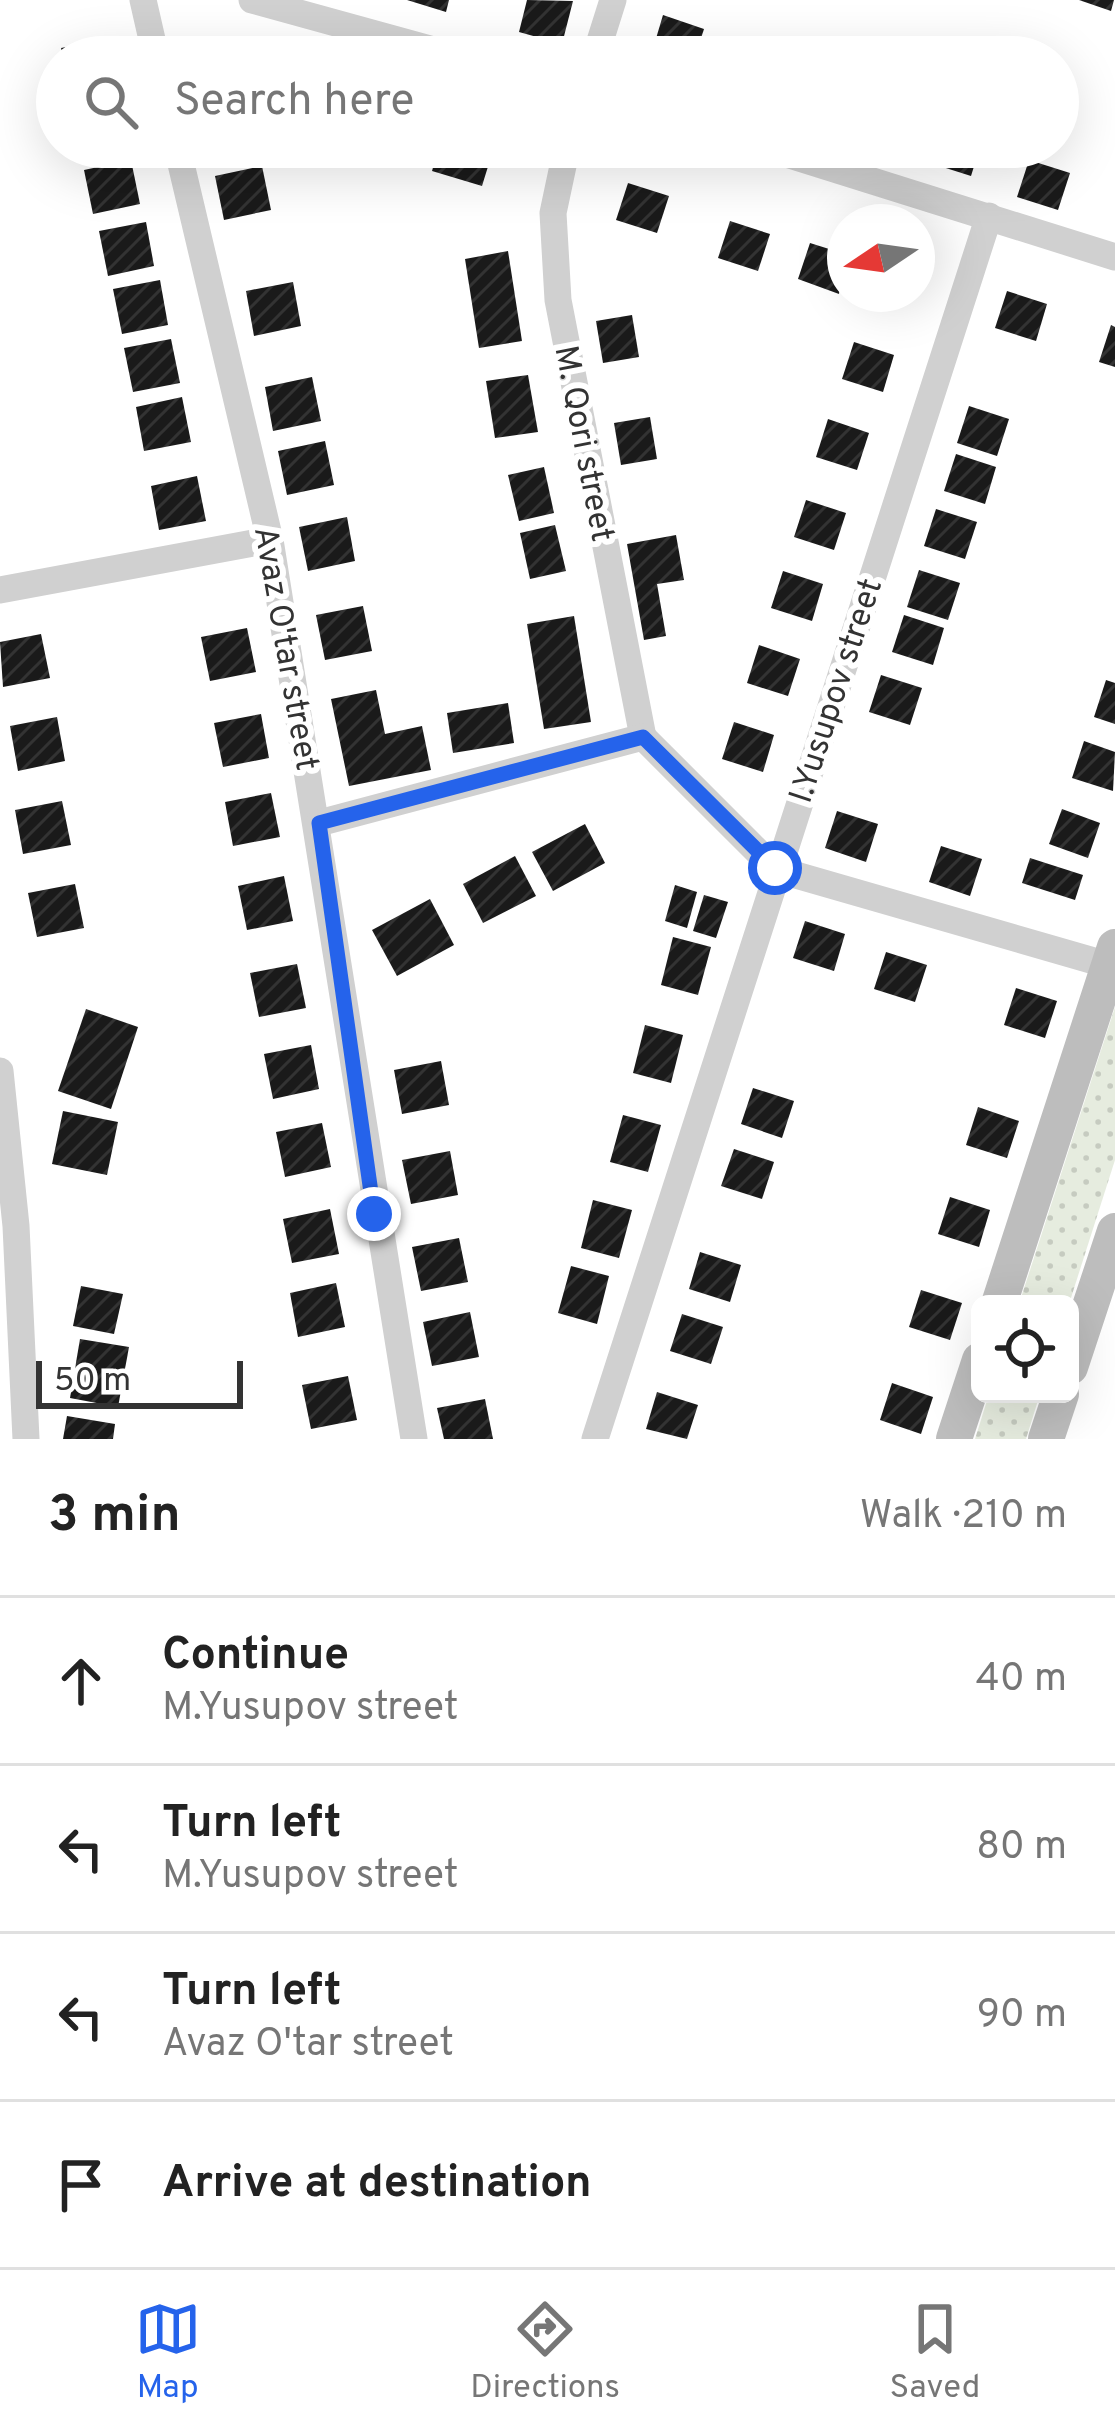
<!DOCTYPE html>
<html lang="en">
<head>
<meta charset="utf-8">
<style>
  :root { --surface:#fff; --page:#f6f6f6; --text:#222; --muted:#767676; --line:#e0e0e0; --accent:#2563eb }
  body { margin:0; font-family:Overpass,sans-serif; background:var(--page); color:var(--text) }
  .controls { position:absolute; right:36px; bottom:36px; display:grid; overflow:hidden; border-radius:18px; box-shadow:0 12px 48px #0002 }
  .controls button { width:108px; height:108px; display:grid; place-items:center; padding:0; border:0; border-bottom:3px solid var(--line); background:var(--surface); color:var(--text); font:60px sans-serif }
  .compass { position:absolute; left:827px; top:204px; width:108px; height:108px; border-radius:50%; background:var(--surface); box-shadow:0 12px 48px #0002; rotate:257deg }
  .scale { position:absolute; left:36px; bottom:30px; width:207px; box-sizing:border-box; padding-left:12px; border:6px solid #333; border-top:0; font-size:33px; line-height:42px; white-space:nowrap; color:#333; -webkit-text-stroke:9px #fff; paint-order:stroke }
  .stop { position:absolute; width:36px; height:36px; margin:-27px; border:9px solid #2563eb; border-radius:50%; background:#fff }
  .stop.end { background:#2563eb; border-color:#fff; box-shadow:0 3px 12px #0008 }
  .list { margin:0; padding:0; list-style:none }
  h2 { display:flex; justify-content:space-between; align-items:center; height:156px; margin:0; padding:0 48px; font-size:51px }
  h2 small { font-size:39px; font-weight:400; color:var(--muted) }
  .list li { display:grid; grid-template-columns:78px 1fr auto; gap:36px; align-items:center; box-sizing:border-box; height:168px; padding:0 48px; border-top:3px solid var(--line) }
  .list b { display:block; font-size:45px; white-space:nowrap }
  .list p { margin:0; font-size:39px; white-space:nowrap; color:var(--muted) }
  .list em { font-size:39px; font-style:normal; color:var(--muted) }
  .icon { flex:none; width:66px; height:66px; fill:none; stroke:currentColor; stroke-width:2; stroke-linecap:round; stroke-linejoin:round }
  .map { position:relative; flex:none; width:1115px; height:1439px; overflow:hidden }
  .search { position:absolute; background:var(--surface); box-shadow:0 12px 48px #0002; left:36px; right:36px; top:36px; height:132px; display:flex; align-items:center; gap:30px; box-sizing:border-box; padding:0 42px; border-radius:66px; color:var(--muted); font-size:45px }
  .sheet { height:828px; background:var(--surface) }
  nav { display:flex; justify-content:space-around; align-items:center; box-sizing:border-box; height:168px; border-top:3px solid var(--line); background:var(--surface); font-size:33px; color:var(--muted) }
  nav a { display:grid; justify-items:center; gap:6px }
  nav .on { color:var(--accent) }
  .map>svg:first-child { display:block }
  .grass { fill:url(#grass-dots) }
  .building { fill:url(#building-hatch) }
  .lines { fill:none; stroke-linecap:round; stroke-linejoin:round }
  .street { stroke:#d0d0d0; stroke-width:27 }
  .secondary { stroke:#bdbdbd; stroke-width:36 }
  .route { stroke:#2563eb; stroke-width:15 }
  .labels { text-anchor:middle; stroke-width:12; stroke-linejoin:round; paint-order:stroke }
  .street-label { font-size:33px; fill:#333; stroke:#fff }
</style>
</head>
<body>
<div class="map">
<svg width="1115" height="1439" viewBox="0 0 1115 1439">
  <defs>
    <pattern id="grass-dots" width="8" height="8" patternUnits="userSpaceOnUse" patternTransform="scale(3)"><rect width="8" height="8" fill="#e6ecdf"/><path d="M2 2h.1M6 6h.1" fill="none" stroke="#c6cbc0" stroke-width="1.8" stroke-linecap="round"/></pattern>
    <pattern id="building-hatch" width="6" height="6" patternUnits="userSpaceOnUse" patternTransform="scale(3)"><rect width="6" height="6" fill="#1a1a1a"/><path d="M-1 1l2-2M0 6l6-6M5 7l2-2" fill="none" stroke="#333"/></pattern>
  </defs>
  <rect width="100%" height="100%" fill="#fff"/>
  <g class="grass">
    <path d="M1115,1007v153l-46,144h-50z"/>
    <path d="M989,1394h51l-14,45h-51z"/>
  </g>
  <g class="building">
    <path d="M407,0h42l-3,12z"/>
    <path d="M527,0l46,1 -11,43 -43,-12z"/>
    <path d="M1079,0h35l-3,11z"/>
    <path d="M663,15l41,14 -9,28 -43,-5z"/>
    <path d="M108,39l3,18h-48l-2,-9z"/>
    <path d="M356,147h63l-5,18 -74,-17z"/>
    <path d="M439,147h55l-12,39 -50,-15z"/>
    <path d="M935,147h45l-9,29 -41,-13z"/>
    <path d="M131,160l9,44 -47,10 -9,-44z"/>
    <path d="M1029,160l41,13 -12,37 -41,-13z"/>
    <path d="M262,166l9,44 -47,10 -9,-44z"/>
    <path d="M628,183l41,13 -12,37 -41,-13z"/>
    <path d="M730,221l40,13 -12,37 -40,-13z"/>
    <path d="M146,222l8,44 -46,10 -9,-45z"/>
    <path d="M810,243l35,11 -6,40 -41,-15z"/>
    <path d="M508,251l14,90 -43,7 -14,-89z"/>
    <path d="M160,280l8,45 -46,9 -9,-45z"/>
    <path d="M293,282l8,44 -47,10 -8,-45z"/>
    <path d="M1007,291l40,13 -11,37 -41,-13z"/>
    <path d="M632,315l7,42 -36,6 -7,-42z"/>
    <path d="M1111,325l4,2v40l-16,-5z"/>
    <path d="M171,339l9,44 -47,9 -9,-44z"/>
    <path d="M854,342l40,13 -11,37 -41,-13z"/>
    <path d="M528,375l10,57 -43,6 -9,-57z"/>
    <path d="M312,377l9,44 -48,10 -8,-44z"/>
    <path d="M182,397l9,45 -47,9 -8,-44z"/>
    <path d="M969,406l40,13 -12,37 -40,-13z"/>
    <path d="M650,417l7,42 -36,6 -7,-42z"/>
    <path d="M828,419l41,14 -12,37 -41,-13z"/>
    <path d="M325,441l9,44 -47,10 -9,-44z"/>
    <path d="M956,454l40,13 -11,37 -41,-13z"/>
    <path d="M544,467l10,46 -35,8 -11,-46z"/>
    <path d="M197,476l9,45 -47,9 -8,-44z"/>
    <path d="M806,500l40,13 -12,37 -40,-13z"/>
    <path d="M936,509l41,13 -12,37 -41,-13z"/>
    <path d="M347,517l8,44 -47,10 -9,-44z"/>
    <path d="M555,525l11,46 -36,8 -10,-46z"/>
    <path d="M676,535l8,45 -27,4 9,52 -22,4 -17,-96z"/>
    <path d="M919,570l41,13 -12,37 -41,-13z"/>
    <path d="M783,571l40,13 -11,37 -41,-13z"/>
    <path d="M363,606l9,45 -47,9 -9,-45z"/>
    <path d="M904,615l40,13 -11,37 -41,-13z"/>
    <path d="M574,616l17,106 -47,7 -17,-105z"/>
    <path d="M247,628l9,44 -46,9 -9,-44z"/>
    <path d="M41,634l9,44 -47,9 -3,-45z"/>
    <path d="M759,645l41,14 -12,37 -41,-13z"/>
    <path d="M881,675l41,13 -12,37 -41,-13z"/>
    <path d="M1106,680l9,3v41l-21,-7z"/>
    <path d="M376,690l9,44 37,-8 9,44 -82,16 -18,-87z"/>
    <path d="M508,703l6,40 -61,10 -6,-40z"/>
    <path d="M261,714l8,44 -46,9 -9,-44z"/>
    <path d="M57,717l8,44 -47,10 -8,-45z"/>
    <path d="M734,722l40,13 -11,37 -41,-13z"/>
    <path d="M1084,741l31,11 -2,39 -41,-13z"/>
    <path d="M271,793l9,44 -47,9 -8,-44z"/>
    <path d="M62,801l9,44 -48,9 -8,-44z"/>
    <path d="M1062,809l38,14 -12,35 -39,-14z"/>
    <path d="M837,811l41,13 -12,38 -41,-14z"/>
    <path d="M585,824l20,39 -52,28 -21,-39z"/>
    <path d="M941,846l41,13 -12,37 -41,-14z"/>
    <path d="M515,856l21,40 -53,27 -20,-39z"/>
    <path d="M1030,858l53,17 -8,25 -53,-17z"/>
    <path d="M284,876l9,45 -46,9 -9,-44z"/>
    <path d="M75,884l9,44 -47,9 -9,-44z"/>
    <path d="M675,885l22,7 -10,36 -22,-7z"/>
    <path d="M704,895l24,7 -12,36 -23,-7z"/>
    <path d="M430,899l24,46 -57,31 -25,-46z"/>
    <path d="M805,921l40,13 -11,37 -41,-13z"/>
    <path d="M673,937l38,10 -13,48 -37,-10z"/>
    <path d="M886,952l41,13 -12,37 -41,-13z"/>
    <path d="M297,964l9,44 -47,9 -9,-44z"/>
    <path d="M1016,988l41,13 -12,37 -41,-13z"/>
    <path d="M86,1009l52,18 -27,82 -53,-18z"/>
    <path d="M645,1025l38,10 -12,48 -38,-10z"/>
    <path d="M311,1045l8,44 -46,10 -9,-45z"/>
    <path d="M441,1061l8,44 -47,9 -8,-44z"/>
    <path d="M753,1088l41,13 -12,37 -41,-14z"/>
    <path d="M978,1107l41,14 -12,37 -41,-13z"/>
    <path d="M63,1111l55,11 -11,53 -55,-11z"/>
    <path d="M623,1115l38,10 -13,47 -38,-10z"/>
    <path d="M322,1123l9,44 -46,10 -9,-45z"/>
    <path d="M734,1149l40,13 -12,37 -41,-13z"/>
    <path d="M450,1151l8,44 -47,9 -9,-44z"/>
    <path d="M950,1197l40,13 -11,37 -41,-13z"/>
    <path d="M593,1200l39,10 -13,48 -38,-10z"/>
    <path d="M330,1209l9,45 -47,9 -9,-44z"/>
    <path d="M459,1238l9,44 -47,9 -9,-44z"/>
    <path d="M700,1252l41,13 -11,37 -41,-13z"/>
    <path d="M571,1266l38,10 -12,48 -39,-11z"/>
    <path d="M336,1283l9,44 -47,10 -8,-44z"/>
    <path d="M81,1286l42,8 -9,40 -41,-8z"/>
    <path d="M921,1290l41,13 -12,37 -41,-13z"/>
    <path d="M470,1312l9,45 -47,9 -9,-44z"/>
    <path d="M682,1314l41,13 -12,37 -41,-13z"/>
    <path d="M80,1339l49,8 -11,60 -48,-9z"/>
    <path d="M348,1376l9,44 -46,9 -9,-44z"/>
    <path d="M892,1383l41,14 -12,37 -41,-14z"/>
    <path d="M657,1392l41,13 -11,34 -41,-10z"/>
    <path d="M485,1399l8,40h-49l-7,-31z"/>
    <path d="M67,1416l48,8 -2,15h-50z"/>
  </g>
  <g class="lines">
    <g class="street">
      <path d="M143,0l13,57"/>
      <path d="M252,0l207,57"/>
      <path d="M595,57l18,-57"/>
      <path d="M177,147l93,393 144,899"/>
      <path d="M567,147l-14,66 5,87 85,437"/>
      <path d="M764,147l351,110"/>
      <path d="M0,590l270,-50"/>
      <path d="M643,737l132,132 340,98"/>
      <path d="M319,823l324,-86"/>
      <path d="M0,1071l16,155 10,213"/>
      <path d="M595,1439l394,-1223"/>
    </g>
    <g class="secondary">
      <path d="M999,1304l116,-357"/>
      <path d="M1070,1367l45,-136"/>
      <path d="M954,1439l26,-79"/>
      <path d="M1046,1439l15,-45"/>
    </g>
  </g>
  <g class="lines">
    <path class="route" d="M374,1214l-55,-391 324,-86 132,131"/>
  </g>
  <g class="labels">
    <g class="street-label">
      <text transform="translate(586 443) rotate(79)" y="12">M. Qori street</text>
      <text transform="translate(288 648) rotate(80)" y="12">Avaz O'tar street</text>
      <text transform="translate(834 690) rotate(-72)" y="12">I.Yusupov street</text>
    </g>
  </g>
</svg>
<div class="controls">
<button><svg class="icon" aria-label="locate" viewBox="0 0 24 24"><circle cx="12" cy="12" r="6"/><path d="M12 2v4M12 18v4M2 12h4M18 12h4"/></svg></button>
</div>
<svg class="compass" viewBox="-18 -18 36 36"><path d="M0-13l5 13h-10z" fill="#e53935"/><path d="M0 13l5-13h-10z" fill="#767676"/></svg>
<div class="scale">50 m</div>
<div class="stop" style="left:775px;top:868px"></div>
<div class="stop end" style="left:374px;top:1214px"></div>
<div class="search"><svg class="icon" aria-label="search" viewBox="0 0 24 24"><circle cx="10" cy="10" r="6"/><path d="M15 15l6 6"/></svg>Search here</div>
</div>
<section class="sheet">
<h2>3 min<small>Walk · 210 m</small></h2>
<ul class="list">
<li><svg class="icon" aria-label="ahead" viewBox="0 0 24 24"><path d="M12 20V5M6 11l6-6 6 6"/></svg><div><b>Continue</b><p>M.Yusupov street</p></div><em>40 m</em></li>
<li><svg class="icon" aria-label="left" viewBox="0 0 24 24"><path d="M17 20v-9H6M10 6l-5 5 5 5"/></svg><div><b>Turn left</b><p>M.Yusupov street</p></div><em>80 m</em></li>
<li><svg class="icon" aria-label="left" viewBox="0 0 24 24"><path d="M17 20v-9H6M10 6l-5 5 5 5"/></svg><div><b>Turn left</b><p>Avaz O'tar street</p></div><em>90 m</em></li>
<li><svg class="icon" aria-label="arrive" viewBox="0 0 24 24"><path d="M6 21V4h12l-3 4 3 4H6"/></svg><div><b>Arrive at destination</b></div></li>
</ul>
</section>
<nav>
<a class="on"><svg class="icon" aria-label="map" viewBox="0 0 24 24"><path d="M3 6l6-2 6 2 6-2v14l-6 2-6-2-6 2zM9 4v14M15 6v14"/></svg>Map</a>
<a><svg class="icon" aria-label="directions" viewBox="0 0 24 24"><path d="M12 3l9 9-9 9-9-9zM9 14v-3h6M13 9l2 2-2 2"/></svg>Directions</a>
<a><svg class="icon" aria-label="saved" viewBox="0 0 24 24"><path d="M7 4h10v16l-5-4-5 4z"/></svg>Saved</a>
</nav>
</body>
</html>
